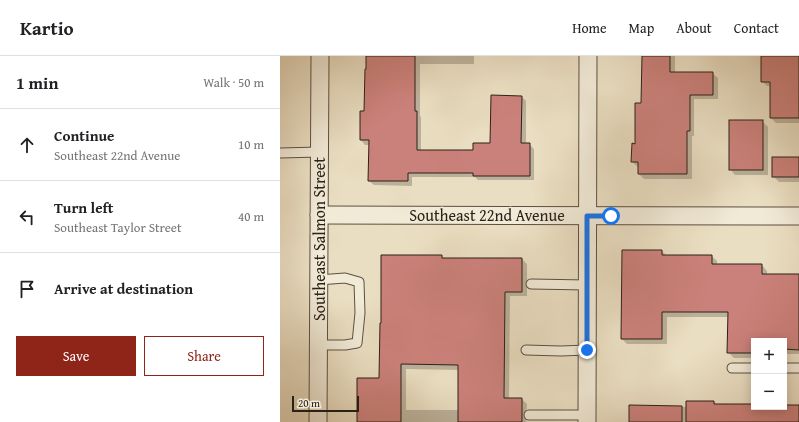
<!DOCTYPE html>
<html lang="en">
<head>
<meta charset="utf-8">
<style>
  :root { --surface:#fff; --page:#f6f6f6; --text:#202124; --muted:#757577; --line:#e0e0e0; --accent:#8f2418 }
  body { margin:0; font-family:"Gentium Book Plus",serif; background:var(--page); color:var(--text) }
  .controls { position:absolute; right:12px; bottom:12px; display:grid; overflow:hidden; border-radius:0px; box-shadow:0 2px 10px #0003 }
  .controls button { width:36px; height:36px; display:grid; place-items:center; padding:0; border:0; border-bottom:1px solid var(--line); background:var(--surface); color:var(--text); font:20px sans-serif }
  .scale { position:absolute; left:12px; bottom:10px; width:67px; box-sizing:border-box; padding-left:4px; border:2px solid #2b2118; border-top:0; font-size:11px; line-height:14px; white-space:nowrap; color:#2b2118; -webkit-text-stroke:3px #f1ead7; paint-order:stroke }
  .stop { position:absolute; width:12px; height:12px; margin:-9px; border:3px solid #1a73e8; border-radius:50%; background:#fff }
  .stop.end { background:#1a73e8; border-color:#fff; box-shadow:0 1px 4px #0008 }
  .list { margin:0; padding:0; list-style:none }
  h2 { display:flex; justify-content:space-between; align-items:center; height:52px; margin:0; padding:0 16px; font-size:17px }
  h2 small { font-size:13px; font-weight:400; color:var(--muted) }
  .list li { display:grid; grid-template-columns:26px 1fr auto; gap:12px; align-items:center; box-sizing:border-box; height:72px; padding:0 16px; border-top:1px solid var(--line) }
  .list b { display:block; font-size:15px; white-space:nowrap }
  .list p { margin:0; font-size:13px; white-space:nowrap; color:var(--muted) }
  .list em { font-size:13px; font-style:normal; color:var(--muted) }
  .actions { display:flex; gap:8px; padding:12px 16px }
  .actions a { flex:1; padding:9px 0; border:1px solid var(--accent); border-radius:0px; text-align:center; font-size:14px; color:var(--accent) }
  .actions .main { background:var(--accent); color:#fff }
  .icon { flex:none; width:22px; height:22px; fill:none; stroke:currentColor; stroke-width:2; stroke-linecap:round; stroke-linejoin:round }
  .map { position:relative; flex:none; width:519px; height:366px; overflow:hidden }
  header { display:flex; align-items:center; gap:24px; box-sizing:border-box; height:56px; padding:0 20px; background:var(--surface); border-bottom:1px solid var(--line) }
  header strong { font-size:19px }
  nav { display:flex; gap:22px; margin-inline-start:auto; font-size:14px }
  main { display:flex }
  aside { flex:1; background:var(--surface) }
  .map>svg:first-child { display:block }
  .shadow { fill:#0003; fill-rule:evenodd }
  .building { fill:#cb817b; stroke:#2b2118 }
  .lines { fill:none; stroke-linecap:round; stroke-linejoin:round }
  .service-casing { stroke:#5b5042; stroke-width:11 }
  .minor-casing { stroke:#5b5042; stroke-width:19 }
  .service { stroke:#f1ead7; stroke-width:9 }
  .minor { stroke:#f1ead7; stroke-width:17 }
  .route { stroke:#1a73e8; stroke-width:5 }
  .labels { text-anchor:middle; stroke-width:3; stroke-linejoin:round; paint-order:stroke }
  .street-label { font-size:16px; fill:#2b2118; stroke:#f1ead7 }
</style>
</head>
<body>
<header>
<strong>Kartio</strong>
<nav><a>Home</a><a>Map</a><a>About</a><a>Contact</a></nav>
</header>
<main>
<aside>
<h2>1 min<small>Walk · 50 m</small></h2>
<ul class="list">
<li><svg class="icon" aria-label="ahead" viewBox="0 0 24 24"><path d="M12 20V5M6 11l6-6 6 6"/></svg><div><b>Continue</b><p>Southeast 22nd Avenue</p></div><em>10 m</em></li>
<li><svg class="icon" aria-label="left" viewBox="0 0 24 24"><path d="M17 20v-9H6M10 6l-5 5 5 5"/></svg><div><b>Turn left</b><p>Southeast Taylor Street</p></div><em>40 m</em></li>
<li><svg class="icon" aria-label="arrive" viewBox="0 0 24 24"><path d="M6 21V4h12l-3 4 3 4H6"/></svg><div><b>Arrive at destination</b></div></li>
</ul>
<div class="actions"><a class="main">Save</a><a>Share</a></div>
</aside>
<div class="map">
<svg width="519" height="366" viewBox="0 0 519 366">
  <rect width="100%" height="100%" fill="#eadec2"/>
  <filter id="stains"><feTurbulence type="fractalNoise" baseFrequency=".005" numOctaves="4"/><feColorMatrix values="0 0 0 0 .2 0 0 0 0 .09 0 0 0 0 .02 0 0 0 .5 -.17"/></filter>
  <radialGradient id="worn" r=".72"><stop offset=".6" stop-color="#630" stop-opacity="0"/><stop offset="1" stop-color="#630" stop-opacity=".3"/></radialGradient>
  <g class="shadow">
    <path d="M87,0h107v8h-54v52l1,1v34h53l17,-7 31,-47 4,4v43h3l5,5v31h-56l-3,-3h-63v9l-38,-1 -5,-4 1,-36h-5l-4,-5 4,-28z"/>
    <path d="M363,0h32v17h37l6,5v21h-24v37h-2v43h-48l-5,-5v-7h-1l-6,-5 4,-18 6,-40z"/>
    <path d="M482,0h37v67h-23l-5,-5v-32h-4l-5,-5z"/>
    <path d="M482,65l6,6v48h-33l-5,-6z"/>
    <path d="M519,102v24h-20l-6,-6z"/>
    <path d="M382,195l5,5h45l5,5v4h45l5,6v4h32v79h-15v-13h-30v17h-20l-6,-6 1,-35h-62v27h-40l-5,-5z"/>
    <path d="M162,200l2,3h78l5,5v32h-17l-1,103h13l5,5 -1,18h-168l22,-43zM126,313l53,1v40h-53z"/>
    <path d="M434,346l3,3h37v2h30v-1h15v16h-169v-16l57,1z"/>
  </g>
  <g class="building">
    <path d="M86,0h49v55h2v39h56v-7h17l1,-48 31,1 -1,47h9v33h-57v-3h-65v8h-40l1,-41h-9v-29h4l1,-42h1z"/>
    <path d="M362,0h28v16h43v23h-23v36h-3v43h-49v-12h-7l1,-19 3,1v-41h6z"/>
    <path d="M481,0h38v62h-29v-36h-9z"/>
    <rect x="449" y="64" width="34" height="50"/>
    <rect x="492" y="101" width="27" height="20"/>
    <path d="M342,194h40v5h50v9h50v10h37v76l-15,-1v-8h-30v12h-27l1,-41h-66v27h-41z"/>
    <path d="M101,199h61v3h80v34h-17l-1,106h18v24h-64v-57l-57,-1v58h-44v-44h22l1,-55h1z"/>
    <path d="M406,345h28v3h40v3h30v-2h15v17h-113z"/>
    <path d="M349,349l53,1v16h-53z"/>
  </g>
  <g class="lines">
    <defs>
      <g id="service">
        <path d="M0,97l39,-1"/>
        <path d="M38,224l27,-2 14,4 1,31 -3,30 -12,2h-27"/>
        <path d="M251,228l56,1"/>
        <path d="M246,294l35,1 26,-1"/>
        <path d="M452,312h22"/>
        <path d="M504,312h15"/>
        <path d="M249,359h58"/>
      </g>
      <g id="minor">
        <path d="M39,159l480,1"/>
        <path d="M38,366l2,-366"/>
        <path d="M307,366l1,-366"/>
      </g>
    </defs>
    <use href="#service" class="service-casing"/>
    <use href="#minor" class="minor-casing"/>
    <use href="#service" class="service"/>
    <use href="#minor" class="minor"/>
  </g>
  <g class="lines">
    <path class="route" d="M307,294v-134h24"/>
  </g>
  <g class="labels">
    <g class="street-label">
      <text x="207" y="165">Southeast 22nd Avenue</text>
      <text transform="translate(39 183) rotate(-90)" y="6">Southeast Salmon Street</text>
    </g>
  </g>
  <rect width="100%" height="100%" filter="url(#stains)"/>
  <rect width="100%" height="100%" fill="url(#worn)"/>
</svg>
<div class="controls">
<button>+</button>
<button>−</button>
</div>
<div class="scale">20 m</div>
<div class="stop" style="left:331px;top:160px"></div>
<div class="stop end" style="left:307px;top:294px"></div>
</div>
</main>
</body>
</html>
